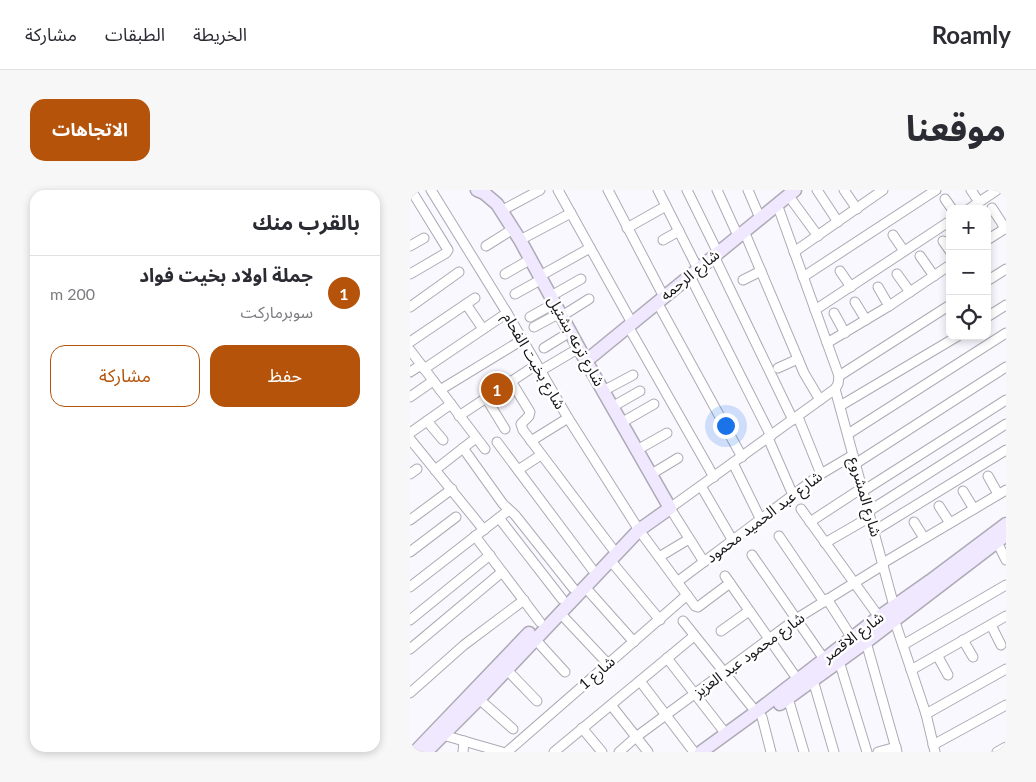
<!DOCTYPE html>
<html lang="ar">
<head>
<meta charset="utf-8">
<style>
  :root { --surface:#fff; --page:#f7f7f7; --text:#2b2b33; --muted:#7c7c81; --line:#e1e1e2; --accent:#b45309 }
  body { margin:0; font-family:Lato,"Noto Sans Arabic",sans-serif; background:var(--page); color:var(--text); direction:rtl }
  .controls { position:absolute; right:15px; top:15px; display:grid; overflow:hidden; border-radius:10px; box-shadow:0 2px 8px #0003 }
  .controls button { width:45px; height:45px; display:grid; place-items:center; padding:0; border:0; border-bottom:1px solid var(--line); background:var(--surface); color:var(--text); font:25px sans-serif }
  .you { position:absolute; left:315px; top:235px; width:18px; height:18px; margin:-12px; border:4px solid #fff; border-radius:50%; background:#1a73e8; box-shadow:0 0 0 8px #1a73e833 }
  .badge { display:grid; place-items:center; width:32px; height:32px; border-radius:50%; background:var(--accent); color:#fff; font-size:16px; font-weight:700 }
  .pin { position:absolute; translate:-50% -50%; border:2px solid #fff; box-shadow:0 1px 5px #0006 }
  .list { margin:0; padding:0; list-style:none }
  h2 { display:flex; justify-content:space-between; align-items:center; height:65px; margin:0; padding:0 20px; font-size:21px }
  h2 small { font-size:16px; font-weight:400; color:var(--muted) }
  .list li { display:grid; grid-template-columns:32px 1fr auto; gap:15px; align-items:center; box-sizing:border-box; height:75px; padding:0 20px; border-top:1px solid var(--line) }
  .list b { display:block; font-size:19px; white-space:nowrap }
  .list p { margin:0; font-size:16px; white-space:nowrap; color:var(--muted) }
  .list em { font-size:16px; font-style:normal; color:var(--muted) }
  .actions { display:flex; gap:10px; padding:15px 20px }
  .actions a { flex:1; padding:11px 0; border:1px solid var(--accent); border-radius:15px; text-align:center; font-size:18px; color:var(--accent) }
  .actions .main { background:var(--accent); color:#fff }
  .icon { flex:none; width:28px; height:28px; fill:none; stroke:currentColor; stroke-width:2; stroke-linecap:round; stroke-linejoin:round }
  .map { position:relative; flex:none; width:596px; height:562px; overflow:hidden; direction:ltr; border-radius:15px }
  header { display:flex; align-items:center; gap:30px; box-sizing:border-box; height:70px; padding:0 25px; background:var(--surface); border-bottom:1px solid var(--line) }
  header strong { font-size:24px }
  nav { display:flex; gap:28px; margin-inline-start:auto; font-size:18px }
  .intro { display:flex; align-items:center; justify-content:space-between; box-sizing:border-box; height:120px; padding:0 30px }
  h1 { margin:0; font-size:35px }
  .button { padding:12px 22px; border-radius:15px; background:var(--accent); color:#fff; font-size:18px; font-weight:700 }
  main { display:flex; gap:30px; padding:0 30px }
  aside { flex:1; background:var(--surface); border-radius:15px; box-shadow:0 2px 8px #0003 }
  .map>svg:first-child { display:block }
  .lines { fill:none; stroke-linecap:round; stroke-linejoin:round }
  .street-casing { stroke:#adaab4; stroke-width:11 }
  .secondary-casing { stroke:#adaab4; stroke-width:15 }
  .street { stroke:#fff; stroke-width:9 }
  .secondary { stroke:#f0e8fe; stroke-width:12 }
  .labels { text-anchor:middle; stroke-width:5; stroke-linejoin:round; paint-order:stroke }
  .street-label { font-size:15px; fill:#161418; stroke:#fff }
</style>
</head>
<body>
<header>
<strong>Roamly</strong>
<nav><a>الخريطة</a><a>الطبقات</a><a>مشاركة</a></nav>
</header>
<div class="intro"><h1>موقعنا</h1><a class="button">الاتجاهات</a></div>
<main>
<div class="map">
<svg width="596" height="562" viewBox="0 0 596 562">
  <rect width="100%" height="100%" fill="#faf8ff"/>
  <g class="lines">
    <defs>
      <g id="street">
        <path d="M21,0l76,123 61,105 71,112 56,76 3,1 32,-24"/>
        <path d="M148,0l74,133"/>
        <path d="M198,0l56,107"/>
        <path d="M248,0l40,79"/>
        <path d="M277,0l31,63"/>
        <path d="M307,0l21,46"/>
        <path d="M338,0l12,28"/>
        <path d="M407,0l21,32"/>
        <path d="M434,0l13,19"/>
        <path d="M561,0l8,12"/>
        <path d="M378,5l30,41"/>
        <path d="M535,9l7,10"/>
        <path d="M582,18l13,20"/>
        <path d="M559,19l28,-19"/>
        <path d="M91,21l39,-21"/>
        <path d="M217,38l39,-22"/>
        <path d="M334,41l60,142 16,27"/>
        <path d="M483,45l11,16"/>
        <path d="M110,50l51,-27"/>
        <path d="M253,50l16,-9"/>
        <path d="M577,50l19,-12"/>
        <path d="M533,51l7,10"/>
        <path d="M0,56l14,-8"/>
        <path d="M76,56l27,-17"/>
        <path d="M384,62l89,-62"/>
        <path d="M304,66l79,164"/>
        <path d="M510,66l14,20"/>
        <path d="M430,81l11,16"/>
        <path d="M0,84l36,-21 2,-3 -37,-60"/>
        <path d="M95,84l26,-15"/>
        <path d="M487,84l13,18"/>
        <path d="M130,86l50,-28"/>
        <path d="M280,86l81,160"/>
        <path d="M393,87l133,-87"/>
        <path d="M333,90l18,-9"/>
        <path d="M577,91l19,-12"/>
        <path d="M468,97l11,19"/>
        <path d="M105,104l27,-15"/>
        <path d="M141,106l30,-17"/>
        <path d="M247,112l85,155"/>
        <path d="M445,112l11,18"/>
        <path d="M56,114l17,25"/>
        <path d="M0,117l49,-35"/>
        <path d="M405,120l135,-89"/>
        <path d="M424,123l11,20"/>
        <path d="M152,126l27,-17"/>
        <path d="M120,127l25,-14"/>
        <path d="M577,127l19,-12"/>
        <path d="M218,136l86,151"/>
        <path d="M124,137l26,-14"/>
        <path d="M0,152l65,-44"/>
        <path d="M417,153l62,-37 61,-41"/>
        <path d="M134,158l26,-16"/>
        <path d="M0,160l75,99"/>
        <path d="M368,178l20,-9"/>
        <path d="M14,179l83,-56"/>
        <path d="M130,181l39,-23"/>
        <path d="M0,182l11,-7"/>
        <path d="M429,186l111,-71"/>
        <path d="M101,191l19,31 -1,4 -8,8 2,6 89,118"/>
        <path d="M425,199l59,217"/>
        <path d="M30,200l82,-50"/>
        <path d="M193,201l30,-16"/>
        <path d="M0,207l23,-16"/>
        <path d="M76,208l19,31"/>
        <path d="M430,216l118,-70"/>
        <path d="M202,217l28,-16"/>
        <path d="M49,226l77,-51"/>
        <path d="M388,227l23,57"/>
        <path d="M17,231l16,19"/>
        <path d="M211,233l33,-19"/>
        <path d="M0,243l41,-29"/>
        <path d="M438,244l158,-101"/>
        <path d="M358,248l25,57"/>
        <path d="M0,249l74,91"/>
        <path d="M121,251l37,-23"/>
        <path d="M87,252l95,127"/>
        <path d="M53,258l40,56 12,11 58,73"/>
        <path d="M227,260l30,-17"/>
        <path d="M323,273l28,57"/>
        <path d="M445,274l151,-97"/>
        <path d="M25,280l41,-32"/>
        <path d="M108,280l23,-15"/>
        <path d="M0,284l7,-5"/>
        <path d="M240,285l28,-17"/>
        <path d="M578,286l10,18"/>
        <path d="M291,296l32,55"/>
        <path d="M453,301l143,-91"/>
        <path d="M553,301l11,18"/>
        <path d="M529,316l11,17"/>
        <path d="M391,319l78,108"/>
        <path d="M459,321l137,-87"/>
        <path d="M89,328l63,81"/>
        <path d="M0,330l42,-31"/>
        <path d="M400,332l52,-34"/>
        <path d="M504,332l10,16"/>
        <path d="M464,341l132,-81"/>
        <path d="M65,346l65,86"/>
        <path d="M369,346l45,66"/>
        <path d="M587,352l9,18"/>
        <path d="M415,353l45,-26"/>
        <path d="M0,362l46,-35"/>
        <path d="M342,365l72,104"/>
        <path d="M249,367l30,-18"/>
        <path d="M200,370l50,60"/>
        <path d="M294,372l-34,-54 165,-119 3,-5 1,-8 -62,-172"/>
        <path d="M473,373l123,-73"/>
        <path d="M315,386l73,104"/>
        <path d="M267,392l144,-108 32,-19"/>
        <path d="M0,397l99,-77"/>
        <path d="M175,397l49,55"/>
        <path d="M417,409l25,39"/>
        <path d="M150,423l48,51"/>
        <path d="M484,429l32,95 9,38"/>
        <path d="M0,430l80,-65"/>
        <path d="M273,431l73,91"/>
        <path d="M581,435l10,20"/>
        <path d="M311,441l28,-20"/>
        <path d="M125,449l30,33"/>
        <path d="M553,450l10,17"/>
        <path d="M456,452l31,110"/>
        <path d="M493,455l103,-60"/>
        <path d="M0,459l92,-77"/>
        <path d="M527,465l11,20"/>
        <path d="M257,468l59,76"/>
        <path d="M429,471l28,91"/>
        <path d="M97,480l30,31"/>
        <path d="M501,480l95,-54"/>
        <path d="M403,490l21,72"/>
        <path d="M230,491l54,71"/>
        <path d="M0,503l54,-48 60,-45"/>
        <path d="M378,508l16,54"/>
        <path d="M69,509l34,30"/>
        <path d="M201,515l37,47"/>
        <path d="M516,524l80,-45"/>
        <path d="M352,527l9,35"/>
        <path d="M172,538l20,24"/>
        <path d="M33,545l59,17"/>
        <path d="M523,555l73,-40"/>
        <path d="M53,562l1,-11"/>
        <path d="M97,562l180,-157"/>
        <path d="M144,562l140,-116"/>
        <path d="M209,562l17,-15 160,-118 87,-54"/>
        <path d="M468,562l18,-5"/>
        <path d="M587,562l9,-5"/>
      </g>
      <g id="secondary">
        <path d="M176,171l209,-171"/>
        <path d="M370,514l86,-62 140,-107"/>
        <path d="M5,562l114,-119"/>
        <path d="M16,562l53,-53 160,-169 31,-22 -84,-147 -66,-121 -23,-36 -13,-11 -7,-3"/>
        <path d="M291,562l55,-40 123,-95 51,-36 76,-57"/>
      </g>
    </defs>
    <use href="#street" class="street-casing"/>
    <use href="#secondary" class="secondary-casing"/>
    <use href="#street" class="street"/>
    <use href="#secondary" class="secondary"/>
  </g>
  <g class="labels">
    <g class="street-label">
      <text transform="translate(280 85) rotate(-39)" y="5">شارع الرحمه</text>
      <text transform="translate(166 151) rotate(61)" y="5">شارع ترعه بشتيل</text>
      <text transform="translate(124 171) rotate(60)" y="5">شارع بخيت الفحام</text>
      <text transform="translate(455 307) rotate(74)" y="5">شارع المشروع</text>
      <text transform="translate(354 327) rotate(-37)" y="5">شارع عبد الحميد محمود</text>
      <text transform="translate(443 447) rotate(-37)" y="5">شارع الاقصر</text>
      <text transform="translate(339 465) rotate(-36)" y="5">شارع محمود عبد العزيز</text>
      <text transform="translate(187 483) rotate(-41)" y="5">شارع 1</text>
    </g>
  </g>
</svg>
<div class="controls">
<button>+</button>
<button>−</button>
<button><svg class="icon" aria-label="locate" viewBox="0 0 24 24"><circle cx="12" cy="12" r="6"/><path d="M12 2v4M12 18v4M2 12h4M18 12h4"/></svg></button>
</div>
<div class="you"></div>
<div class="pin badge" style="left:87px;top:199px">1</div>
</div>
<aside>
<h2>بالقرب منك<small></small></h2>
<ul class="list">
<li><span class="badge">1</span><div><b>جملة اولاد بخيت فواد</b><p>سوبرماركت</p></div><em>200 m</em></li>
</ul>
<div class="actions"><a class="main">حفظ</a><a>مشاركة</a></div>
</aside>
</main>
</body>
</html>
